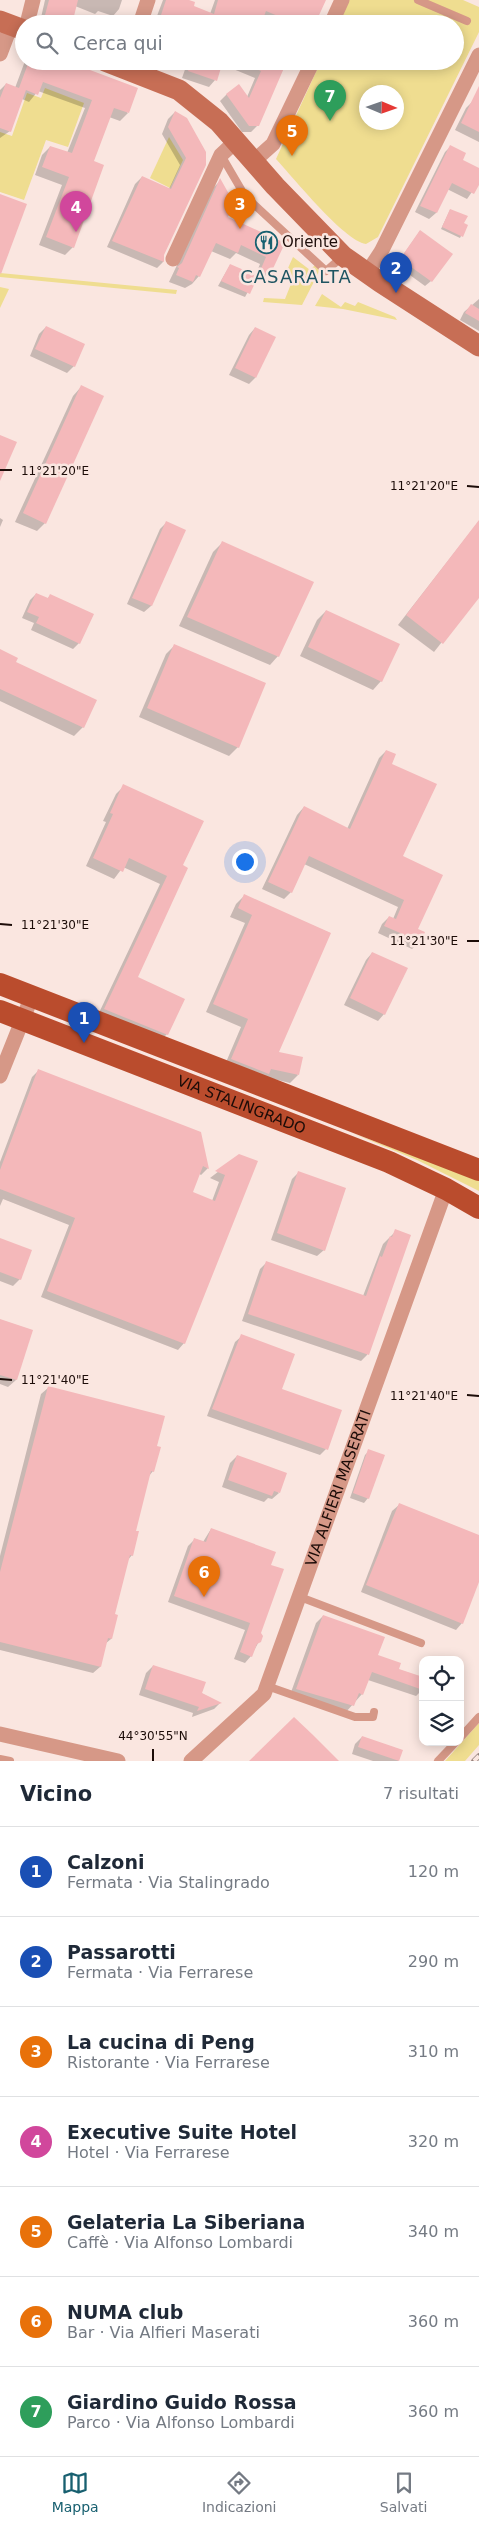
<!DOCTYPE html>
<html lang="it">
<head>
<meta charset="utf-8">
<style>
  :root { --surface:#fff; --page:#f6f6f7; --text:#1f2937; --muted:#747a83; --line:#e0e1e3; --accent:#186070 }
  body { margin:0; font-family:"DejaVu Sans",sans-serif; background:var(--page); color:var(--text) }
  .controls { position:absolute; right:15px; bottom:15px; display:grid; overflow:hidden; border-radius:10px; box-shadow:0 2px 12px #0003 }
  .controls button { width:45px; height:45px; display:grid; place-items:center; padding:0; border:0; border-bottom:1px solid var(--line); background:var(--surface); color:var(--text); font:25px sans-serif }
  .compass { position:absolute; left:359px; top:85px; width:45px; height:45px; border-radius:50%; background:var(--surface); box-shadow:0 2px 12px #0003; rotate:92deg }
  .you { position:absolute; left:244px; top:861px; width:18px; height:18px; margin:-12px; border:4px solid #fff; border-radius:50%; background:#1a73e8; box-shadow:0 0 0 8px #1a73e833 }
  .badge { display:grid; place-items:center; width:32px; height:32px; border-radius:50%; background:var(--accent); color:#fff; font-size:16px; font-weight:700 }
  .pin { position:absolute; translate:-50% -41px; filter:drop-shadow(0 1px 2px #0008) }
  .pin::after { content:''; position:absolute; top:26px; width:18px; height:15px; background:inherit; clip-path:polygon(0 0,100% 0,50% 100%) }
  .list { margin:0; padding:0; list-style:none }
  h2 { display:flex; justify-content:space-between; align-items:center; height:65px; margin:0; padding:0 20px; font-size:21px }
  h2 small { font-size:16px; font-weight:400; color:var(--muted) }
  .list li { display:grid; grid-template-columns:32px 1fr auto; gap:15px; align-items:center; box-sizing:border-box; height:90px; padding:0 20px; border-top:1px solid var(--line) }
  .list b { display:block; font-size:19px; white-space:nowrap }
  .list p { margin:0; font-size:16px; white-space:nowrap; color:var(--muted) }
  .list em { font-size:16px; font-style:normal; color:var(--muted) }
  .icon { flex:none; width:28px; height:28px; fill:none; stroke:currentColor; stroke-width:2; stroke-linecap:round; stroke-linejoin:round }
  .map { position:relative; flex:none; width:479px; height:1761px; overflow:hidden }
  .search { position:absolute; background:var(--surface); box-shadow:0 2px 12px #0003; left:15px; right:15px; top:15px; height:55px; display:flex; align-items:center; gap:12px; box-sizing:border-box; padding:0 18px; border-radius:28px; color:var(--muted); font-size:19px }
  .sheet { height:695px; background:var(--surface) }
  nav { display:flex; justify-content:space-around; align-items:center; box-sizing:border-box; height:70px; border-top:1px solid var(--line); background:var(--surface); font-size:14px; color:var(--muted) }
  nav a { display:grid; justify-items:center; gap:2px }
  nav .on { color:var(--accent) }
  .map>svg:first-child { display:block }
  .green { fill:#efdd90; fill-rule:evenodd }
  .shadow { fill:#0003 }
  .building { fill:#f4b8ba }
  .lines { fill:none; stroke-linecap:round; stroke-linejoin:round }
  .lane { stroke:#d69887; stroke-width:8 }
  .street { stroke:#d69887; stroke-width:15 }
  .secondary { stroke:#c76e55; stroke-width:21 }
  .primary { stroke:#ba4c2d; stroke-width:22 }
  .rail-casing { stroke:#95837d; stroke-width:5.5 }
  .rail { stroke:#fae6e0; stroke-width:4; stroke-dasharray:11; stroke-linecap:butt }
  .ticks { fill:none; stroke:#1c0c08; stroke-width:2 }
  .labels { text-anchor:middle; stroke-width:5; stroke-linejoin:round; paint-order:stroke }
  .poi-label { font-size:15px; fill:#1c0c08; stroke:#fae6e0; text-anchor:start }
  .street-label { font-size:15px; fill:#1c0c08; stroke:#fae6e0 }
  .quarter-label { font-size:18px; letter-spacing:1px; fill:#1f5562; stroke:#fae6e0 }
  .ticks-label { font-size:12px; text-anchor:middle; fill:#1c0c08; stroke:#fae6e0; stroke-width:5; stroke-linejoin:round; paint-order:stroke }
</style>
</head>
<body>
<div class="map">
<svg width="479" height="1761" viewBox="0 0 479 1761">
  <rect width="100%" height="100%" fill="#fae6e0"/>
  <g class="green">
    <path d="M349,0h114l16,7v25l-101,205 -12,7c-22,-3 -74,-68 -90,-85l45,-98h134v-37h-117zM366,92h30v30h-30z"/>
    <path d="M45,88l39,15 -16,44 -22,-7 -22,60 -24,-8v-60l12,4 15,-43 14,5z"/>
    <path d="M169,137l14,23 -13,28 -20,-10z"/>
    <path d="M293,257l17,13 6,-6 5,4 -19,37 -39,-3 1,-4 21,1 6,-15 -7,-7z"/>
    <path d="M0,273l177,17 -1,4 -176,-17z"/>
    <path d="M0,287l9,2 -9,19z"/>
    <path d="M322,294l19,13 4,-5 10,4 3,-4 37,15 2,3 -54,-11 -28,-3z"/>
    <path d="M352,1133l127,47v11l-62,-31z"/>
    <path d="M479,1723v22l-14,16h-20z"/>
  </g>
  <g class="shadow">
    <path d="M45,0h77l-3,9 -6,7 -15,-5 -3,3 -20,-8 -4,18 -31,-2z"/>
    <path d="M163,0h22l7,6 18,8 5,-14h109l-11,24h-38l-13,-6 -3,6h-105z"/>
    <path d="M25,61h37l66,52 -8,8 -11,-4 -17,45 -19,85 -8,8 -26,-10 23,-60 -27,-10 7,-20 8,-8 17,6 18,-45 -47,-17 -9,11 -7,-3 -12,32 -10,7v-48l6,-6 9,4z"/>
    <path d="M188,61h98l-28,64 -7,7h-9l-22,-31 7,-7 20,3 8,-19 -34,-14 -6,16 -6,7 -27,-9z"/>
    <path d="M472,102l7,3v37l-24,-12 11,-22z"/>
    <path d="M175,112l29,40 -41,103v7l-6,6 -50,-21 28,-63 7,-7 27,12 11,-24 -18,-31 6,-15z"/>
    <path d="M451,146l10,15 18,8v13l-12,17 -20,-10 -11,24 -7,6 -14,-7 30,-60z"/>
    <path d="M220,181l6,37 57,25 -15,31 -7,7 -6,-2 -10,18 -27,-11 12,-21 25,11 5,-12 -24,-11 -6,6 -19,-8 -12,25 -7,8 -7,4 -16,-6 45,-95z"/>
    <path d="M450,210l16,16 -6,12 -19,-9z"/>
    <path d="M420,231l11,50 -6,5 -29,-21z"/>
    <path d="M479,299v32l-19,-11 4,-8z"/>
    <path d="M46,327l28,39 -7,7 -37,-17 9,-22z"/>
    <path d="M255,328v50l-6,6 -20,-9 20,-40z"/>
    <path d="M81,387l-36,136 -8,8 -22,-9 58,-126z"/>
    <path d="M0,518l3,2 -3,7z"/>
    <path d="M479,521v74l-45,57 -36,-27z"/>
    <path d="M166,523l18,7 -33,76 -7,6 -17,-8 33,-75z"/>
    <path d="M222,543l56,113 -8,9 -91,-39 34,-74z"/>
    <path d="M36,594l11,5 3,-3 29,47 -6,6 -42,-19 3,-7 -12,-5 8,-18z"/>
    <path d="M326,611l55,70 -8,9 -73,-34 17,-36z"/>
    <path d="M175,645l63,102 -9,9 -90,-39 27,-63z"/>
    <path d="M0,651l83,76 -9,9 -74,-35z"/>
    <path d="M386,751l4,14 12,92 15,73 6,3 -4,9 -7,7 -34,-16 4,-9 7,-7 4,2 5,-12 -94,-43 -13,28 -7,7 -22,-10 35,-74 7,-8 43,22 32,-71z"/>
    <path d="M124,786l57,80 -45,112 31,56 -8,8 -62,-25 63,-133 -37,-17 -9,12 -28,-13 20,-44 -3,-1 13,-27z"/>
    <path d="M244,896l86,37 -53,120 21,22 -8,8 -66,-16 17,-40 -35,-15 39,-89 -15,-6 6,-13z"/>
    <path d="M372,953l12,61 -6,7 -34,-16 22,-45z"/>
    <path d="M39,1070l169,98 -7,7 -3,-2 -7,19 21,9 7,-19 -9,-4 30,-23 -56,188 -6,7 -137,-53 28,-72 -66,-26 -3,7v-44l32,-85z"/>
    <path d="M298,1173l26,77 -7,6 -46,-16 21,-61z"/>
    <path d="M396,1231l13,5 -42,119 -6,6 -119,-40 18,-52 6,-6 97,33 20,-52z"/>
    <path d="M0,1240l20,39 -7,7 -13,-5z"/>
    <path d="M0,1320l16,60 -8,7 -8,-3z"/>
    <path d="M242,1336l84,113 -6,6 -113,-39 28,-74z"/>
    <path d="M48,1388l108,59 -3,24 -4,5 -15,56 -2,23 -5,6 -14,54 4,1 -6,23 -6,5 -5,23 -7,6 -93,-23v-94l41,-162z"/>
    <path d="M369,1451l-1,47 -4,5 -14,-5 15,-43z"/>
    <path d="M237,1456l42,37 -7,6 -4,-1 -4,4 -42,-15 8,-24z"/>
    <path d="M399,1505l80,31v43l-17,44 -6,7 -95,-38 31,-81z"/>
    <path d="M211,1529l59,37 -10,67 2,3 -11,20 -6,7 -11,-4 11,-29 -77,-28 20,-56 7,-7 8,3z"/>
    <path d="M323,1616l74,54 25,20 -6,6 -48,-16 -6,14 -16,18 -56,-17 26,-72z"/>
    <path d="M153,1666l48,27 19,10 -6,6 -22,8 1,-4 -54,-18 7,-22z"/>
    <path d="M362,1737l39,13 -3,11h-25l-21,-7 3,-10z"/>
  </g>
  <g class="building">
    <path d="M49,0h29l-6,24 -27,-9z"/>
    <path d="M166,0h23l6,2 -1,4 20,8 4,-14h108l-11,24h-18l-31,-13 -5,13h-103z"/>
    <path d="M29,61h37l72,27 -9,25 -15,-5 -20,53 10,4 -30,83 -28,-11 23,-60 -27,-10 8,-21 22,7 20,-53 -49,-18 -5,13 -12,-5 -15,42 -11,-4v-30l6,-15 13,5z"/>
    <path d="M191,61h32l-6,20 -29,-10z"/>
    <path d="M237,61h50l-28,65h-10l-23,-32 13,-10 10,14 12,-27z"/>
    <path d="M479,86v46l-18,-9z"/>
    <path d="M175,111l12,7 19,34v13l-42,90v7l-52,-21 30,-65 29,13 15,-31 -18,-31z"/>
    <path d="M450,145l16,8 -3,7 16,8v17l-5,9 -22,-11 -15,30 -17,-7z"/>
    <path d="M220,178l14,25 -6,14 57,26 -15,32 -10,-4 6,-14 -25,-12 -3,8 -22,-10 -16,34 -4,-2 -3,7 -17,-7 3,-7 -2,-1 5,-4z"/>
    <path d="M0,194l27,10 -26,70 -1,-1z"/>
    <path d="M450,209l18,7 -4,7 4,2 -5,12 -21,-10z"/>
    <path d="M420,230l33,24 -21,28 -32,-23z"/>
    <path d="M230,264l28,12 -8,18 -29,-13z"/>
    <path d="M471,304l8,5v12l-14,-8z"/>
    <path d="M46,326l39,18 -10,23 -40,-18z"/>
    <path d="M255,327l21,10 -20,41 -21,-10z"/>
    <path d="M81,385l23,11 -58,128 -23,-11z"/>
    <path d="M0,435l17,7 -17,39z"/>
    <path d="M479,520v78l-36,46 -37,-29z"/>
    <path d="M166,521l20,9 -34,76 -20,-8z"/>
    <path d="M222,541l92,41 -35,75 -92,-40z"/>
    <path d="M36,593l12,5 2,-4 44,20 -14,30 -44,-21 3,-6 -12,-5z"/>
    <path d="M326,610l74,34 -18,38 -74,-35z"/>
    <path d="M174,644l92,39 -27,65 -92,-40z"/>
    <path d="M0,649l18,9 -2,4 81,38 -13,28 -84,-39z"/>
    <path d="M386,750l10,4 -4,10 45,20 -34,72 40,19 -25,54 7,3 -4,10 -37,-16 5,-10 7,3 8,-19 -95,-44 -17,37 -24,-11 36,-76 46,23z"/>
    <path d="M123,784l81,37 -21,44 5,3 -50,109 47,22 -17,36 -64,-26 63,-133 -38,-18 -6,14 -30,-14 20,-44 -3,-1z"/>
    <path d="M244,894l87,39 -52,119 24,5 -4,18 -28,-6 -2,5 -38,-15 17,-40 -35,-15 39,-89 -14,-7z"/>
    <path d="M372,952l36,16 -23,47 -35,-17z"/>
    <path d="M38,1069l163,63 8,37 -6,-3 -10,26 22,9 10,-26 -10,-4 24,-17 19,7 -73,183 -138,-53 28,-73 -75,-29v-19z"/>
    <path d="M298,1171l48,17 -21,63 -48,-18z"/>
    <path d="M395,1229l16,6 -42,120 -121,-41 18,-53 100,35 14,-40 2,1 8,-21 2,1z"/>
    <path d="M0,1238l32,12 -11,30 -21,-8z"/>
    <path d="M0,1319l33,11 -16,50 -17,-5z"/>
    <path d="M241,1334l54,20 -13,35 60,21 -14,40 -116,-41z"/>
    <path d="M48,1386l117,30 -8,30 4,1 -7,25 -3,-1 -15,60h3l-6,25 -3,-1 -15,59 3,1 -6,24 -4,-1 -7,29 -101,-25v-70z"/>
    <path d="M368,1449l17,6 -16,44 -16,-6z"/>
    <path d="M237,1455l50,18 -7,20 -6,-2 -2,5 -44,-16z"/>
    <path d="M399,1503l80,32v47l-16,42 -97,-39z"/>
    <path d="M211,1528l65,24 -5,13 13,4 -23,64 2,3 -2,6 -4,2 -5,13 -12,-5 10,-29 -76,-27 20,-58 12,4z"/>
    <path d="M323,1615l62,22 -7,18 23,8 -2,6 24,8v13l-51,-18 -9,23 -4,-2 -5,13 -58,-17z"/>
    <path d="M153,1665l53,17 -4,11 20,10 -25,8 2,-4 -54,-18z"/>
    <path d="M294,1717l19,18 26,26h-90z"/>
    <path d="M362,1736l41,14 -4,11 -41,-14z"/>
  </g>
  <g class="lines">
    <g class="lane">
      <path d="M418,0l49,21"/>
      <path d="M221,155l24,41 81,75 16,-14"/>
      <path d="M300,1597l121,46"/>
      <path d="M267,1686l88,31h18l1,-5"/>
      <path d="M460,1738l19,-21"/>
      <path d="M0,1759l10,2"/>
      <path d="M438,1761l18,-19"/>
    </g>
    <g class="street">
      <path d="M27,24l6,-24"/>
      <path d="M140,24l8,-24"/>
      <path d="M331,24l11,-24"/>
      <path d="M0,54l11,-29"/>
      <path d="M254,161l19,-17 40,-83"/>
      <path d="M173,259l48,-104 15,-14"/>
      <path d="M367,273l14,-21 98,-197"/>
      <path d="M0,1076l32,-80"/>
      <path d="M0,1734l118,27"/>
      <path id="s1" d="M191,1761l73,-67 182,-505"/>
    </g>
    <g class="secondary">
      <path d="M0,21l24,9"/>
      <path d="M105,61l74,29 40,32 56,64 68,70 37,26 99,64"/>
    </g>
    <g class="primary">
      <path d="M0,984l479,186"/>
      <path id="s2" d="M0,1011l389,151 57,27 33,19"/>
    </g>
    <defs>
      <path id="rail" d="M474,1761l5,-5"/>
    </defs>
    <use href="#rail" class="rail-casing"/>
    <use href="#rail" class="rail"/>
  </g>
  <path class="ticks" d="M0,470h12M467,486l12,1M0,924l12,1M467,941h12M0,1379l12,1M467,1395l12,1M153,1761v-12"/>
  <defs>
    <symbol id="restaurant-ring" viewBox="-11 -11 22 22"><circle r="9.5" fill="#fae6e0" stroke="#186070" stroke-width="1.5"/><path d="M-5-6h1v4h1v-4h1v4h1v-4h1v5L-1.5 .5V6h-2V.5L-5-1ZM5-6V6H3V1.5H1.5Q1.5-4 5-6Z" fill="#186070"/></symbol>
  </defs>
  <g fill-rule="evenodd">
    <use href="#restaurant-ring" x="254" y="230" width="25" height="25"/>
  </g>
  <g class="labels">
    <g class="poi-label">
      <text x="282" y="247">Oriente</text>
    </g>
    <g class="street-label">
      <text dy="5" stroke="none"><textPath href="#s2" startOffset="259">VIA STALINGRADO</textPath></text>
      <text dy="5" stroke="none"><textPath href="#s1" startOffset="318">VIA ALFIERI MASERATI</textPath></text>
    </g>
    <g class="quarter-label">
      <text x="296" y="283">CASARALTA</text>
    </g>
  </g>
  <g class="ticks-label">
    <text x="55" y="475">11°21'20"E</text>
    <text x="424" y="490">11°21'20"E</text>
    <text x="55" y="929">11°21'30"E</text>
    <text x="424" y="945">11°21'30"E</text>
    <text x="55" y="1384">11°21'40"E</text>
    <text x="424" y="1400">11°21'40"E</text>
    <text x="153" y="1740">44°30'55"N</text>
  </g>
</svg>
<div class="controls">
<button><svg class="icon" aria-label="locate" viewBox="0 0 24 24"><circle cx="12" cy="12" r="6"/><path d="M12 2v4M12 18v4M2 12h4M18 12h4"/></svg></button>
<button><svg class="icon" aria-label="layers" viewBox="0 0 24 24"><path d="M12 4l9 5-9 5-9-5zM3 14l9 5 9-5"/></svg></button>
</div>
<svg class="compass" viewBox="-18 -18 36 36"><path d="M0-13l5 13h-10z" fill="#e53935"/><path d="M0 13l5-13h-10z" fill="#747a83"/></svg>
<div class="you"></div>
<div class="pin badge" style="left:84px;top:1043px;background:#1a4fb4">1</div>
<div class="pin badge" style="left:396px;top:293px;background:#1a4fb4">2</div>
<div class="pin badge" style="left:240px;top:229px;background:#e8710a">3</div>
<div class="pin badge" style="left:76px;top:232px;background:#d1479c">4</div>
<div class="pin badge" style="left:292px;top:156px;background:#e8710a">5</div>
<div class="pin badge" style="left:204px;top:1597px;background:#e8710a">6</div>
<div class="pin badge" style="left:330px;top:121px;background:#2e9e5b">7</div>
<div class="search"><svg class="icon" aria-label="search" viewBox="0 0 24 24"><circle cx="10" cy="10" r="6"/><path d="M15 15l6 6"/></svg>Cerca qui</div>
</div>
<section class="sheet">
<h2>Vicino<small>7 risultati</small></h2>
<ul class="list">
<li><span class="badge" style="background:#1a4fb4">1</span><div><b>Calzoni</b><p>Fermata · Via Stalingrado</p></div><em>120 m</em></li>
<li><span class="badge" style="background:#1a4fb4">2</span><div><b>Passarotti</b><p>Fermata · Via Ferrarese</p></div><em>290 m</em></li>
<li><span class="badge" style="background:#e8710a">3</span><div><b>La cucina di Peng</b><p>Ristorante · Via Ferrarese</p></div><em>310 m</em></li>
<li><span class="badge" style="background:#d1479c">4</span><div><b>Executive Suite Hotel</b><p>Hotel · Via Ferrarese</p></div><em>320 m</em></li>
<li><span class="badge" style="background:#e8710a">5</span><div><b>Gelateria La Siberiana</b><p>Caffè · Via Alfonso Lombardi</p></div><em>340 m</em></li>
<li><span class="badge" style="background:#e8710a">6</span><div><b>NUMA club</b><p>Bar · Via Alfieri Maserati</p></div><em>360 m</em></li>
<li><span class="badge" style="background:#2e9e5b">7</span><div><b>Giardino Guido Rossa</b><p>Parco · Via Alfonso Lombardi</p></div><em>360 m</em></li>
</ul>
</section>
<nav>
<a class="on"><svg class="icon" aria-label="map" viewBox="0 0 24 24"><path d="M3 6l6-2 6 2 6-2v14l-6 2-6-2-6 2zM9 4v14M15 6v14"/></svg>Mappa</a>
<a><svg class="icon" aria-label="directions" viewBox="0 0 24 24"><path d="M12 3l9 9-9 9-9-9zM9 14v-3h6M13 9l2 2-2 2"/></svg>Indicazioni</a>
<a><svg class="icon" aria-label="saved" viewBox="0 0 24 24"><path d="M7 4h10v16l-5-4-5 4z"/></svg>Salvati</a>
</nav>
</body>
</html>
